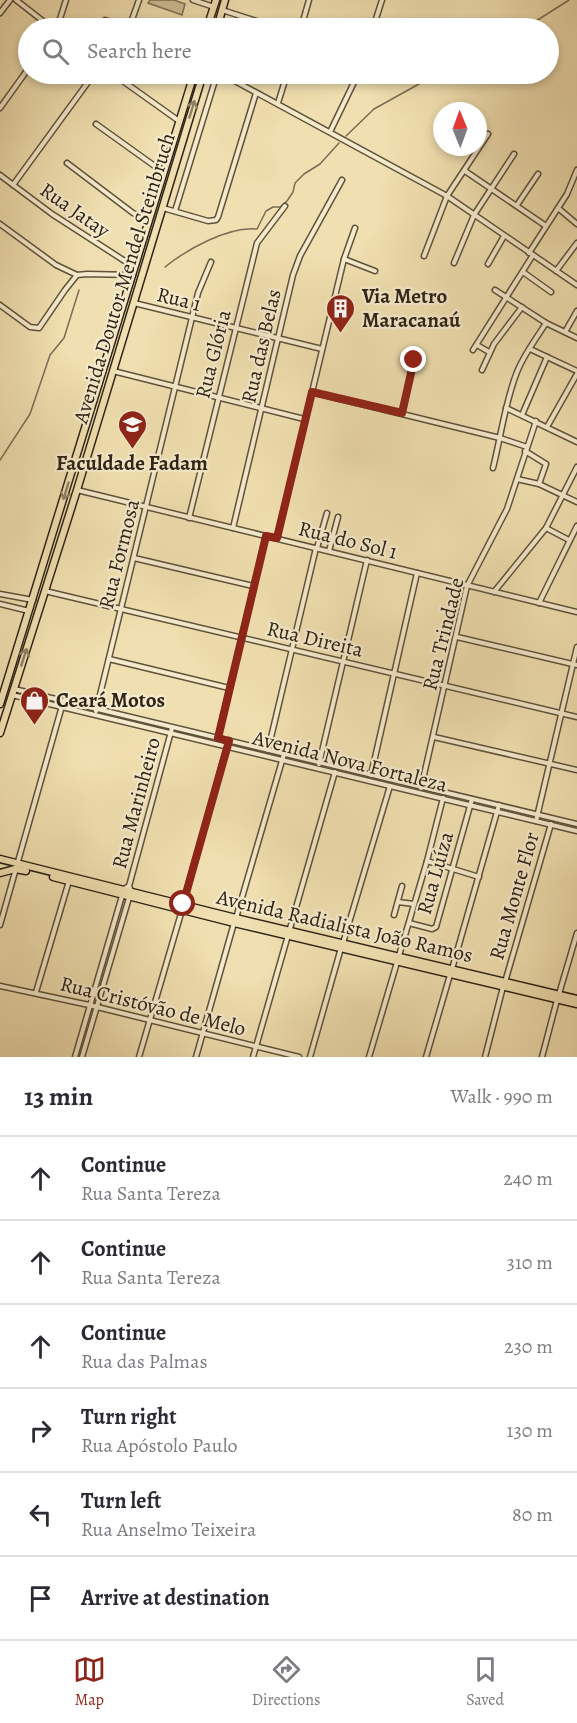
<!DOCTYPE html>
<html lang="en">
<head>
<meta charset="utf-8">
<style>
  :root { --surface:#fff; --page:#f2f2f3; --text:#2b2b33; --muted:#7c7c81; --line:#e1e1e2; --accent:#8f2418 }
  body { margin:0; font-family:Alegreya,serif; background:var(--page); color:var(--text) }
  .compass { position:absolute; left:433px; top:102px; width:54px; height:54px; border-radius:50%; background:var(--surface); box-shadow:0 3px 9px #0003; rotate:359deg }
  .stop { position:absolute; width:18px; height:18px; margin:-14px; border:4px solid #8f2418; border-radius:50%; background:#fff }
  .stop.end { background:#8f2418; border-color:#fff; box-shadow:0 2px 6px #0008 }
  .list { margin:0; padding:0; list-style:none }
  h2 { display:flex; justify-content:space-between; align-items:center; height:78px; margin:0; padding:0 24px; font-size:26px }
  h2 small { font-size:20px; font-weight:400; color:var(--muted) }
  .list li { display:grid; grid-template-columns:39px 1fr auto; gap:18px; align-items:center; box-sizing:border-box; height:84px; padding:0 24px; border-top:2px solid var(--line) }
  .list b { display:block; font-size:22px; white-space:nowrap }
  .list p { margin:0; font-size:20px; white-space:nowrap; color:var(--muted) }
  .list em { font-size:20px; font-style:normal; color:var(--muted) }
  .icon { flex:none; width:33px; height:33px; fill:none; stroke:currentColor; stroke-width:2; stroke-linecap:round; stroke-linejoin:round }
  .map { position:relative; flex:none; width:577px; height:1057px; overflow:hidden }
  .search { position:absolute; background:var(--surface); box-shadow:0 3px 9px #0003; left:18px; right:18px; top:18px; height:66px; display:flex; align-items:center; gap:15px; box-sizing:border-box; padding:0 21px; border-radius:33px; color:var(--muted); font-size:22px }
  .sheet { height:582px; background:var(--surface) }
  nav { display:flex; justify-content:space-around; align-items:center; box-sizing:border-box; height:84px; border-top:2px solid var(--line); background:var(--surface); font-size:16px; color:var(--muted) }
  nav a { display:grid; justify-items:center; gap:3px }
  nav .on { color:var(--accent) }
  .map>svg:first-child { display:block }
  .green { fill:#cfbf96; stroke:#7e7156; stroke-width:1.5 }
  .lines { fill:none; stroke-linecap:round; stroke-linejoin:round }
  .stream { stroke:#7a6d53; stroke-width:1.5 }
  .minor-casing { stroke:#5e523c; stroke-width:7 }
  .primary-casing { stroke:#2d2316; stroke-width:9 }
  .trunk-casing { stroke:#2d2316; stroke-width:9 }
  .minor { stroke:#f5eacc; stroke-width:4 }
  .primary { stroke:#f0dfb0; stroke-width:6 }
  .trunk { stroke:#f0dfb0; stroke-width:6 }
  .oneway { stroke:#8e8163 }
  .route { stroke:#8f2418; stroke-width:8 }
  .labels { text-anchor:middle; stroke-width:4.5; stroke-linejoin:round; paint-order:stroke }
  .street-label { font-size:21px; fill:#2d2316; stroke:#f5eacc }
  .poi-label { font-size:21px; font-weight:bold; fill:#2d2316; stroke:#f5eacc; text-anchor:start }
</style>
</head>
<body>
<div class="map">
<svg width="577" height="1057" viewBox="0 0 577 1057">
  <rect width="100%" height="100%" fill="#f0dfb0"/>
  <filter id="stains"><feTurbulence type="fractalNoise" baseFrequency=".00333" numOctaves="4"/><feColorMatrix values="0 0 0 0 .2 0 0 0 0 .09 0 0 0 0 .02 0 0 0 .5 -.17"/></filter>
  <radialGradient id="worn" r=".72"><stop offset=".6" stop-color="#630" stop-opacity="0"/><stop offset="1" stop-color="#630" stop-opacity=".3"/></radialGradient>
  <path class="green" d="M150,0h24l11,4 -3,11 -34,-12z"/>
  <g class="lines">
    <g class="stream">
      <path d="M525,28l44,-28"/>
      <path d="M346,136l28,-27 63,-35"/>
      <path d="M165,267c21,-17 63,-41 92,-38l9,-18 7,-4h7l7,-6 6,-9 2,-9 9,-9 16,-10 19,-21"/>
      <path d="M0,460l30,-46 20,-59 14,-17 15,-48"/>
    </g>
    <defs>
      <g id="minor">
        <path d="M16,0l36,28"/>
        <path d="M193,0l21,7"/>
        <path d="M222,10l56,18"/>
        <path d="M0,13l10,-13"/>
        <path d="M57,28l9,-28"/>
        <path d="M102,28l3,-8 25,7"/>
        <path d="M129,28l10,-28"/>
        <path d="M301,28l8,-28"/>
        <path d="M373,28l9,-28"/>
        <path d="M113,74l66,47"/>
        <path d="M222,74l225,122 130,89"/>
        <path d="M278,103l9,-29"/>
        <path d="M0,108l28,-39"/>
        <path d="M96,124l67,48"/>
        <path d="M330,132l28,-58"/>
        <path d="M67,163l66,50 15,8"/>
        <path d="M465,171l81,55"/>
        <path d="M0,175l52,39 82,53"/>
        <path d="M13,185l81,-111"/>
        <path d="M517,205l21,-31"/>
        <path d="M163,208l45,13 8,-1 2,-3 38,-124"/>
        <path d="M558,208l19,16"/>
        <path d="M175,211l42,-137"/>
        <path d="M0,224l56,41 21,10 10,-1 46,1"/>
        <path d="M529,253l38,-59 10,-24"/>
        <path d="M424,256l23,-60 41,-62"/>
        <path d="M344,259l31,12"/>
        <path d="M454,263l20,-48 40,-61"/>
        <path d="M488,264l16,-28"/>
        <path d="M556,271l21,-28"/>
        <path d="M523,272l28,20"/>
        <path d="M495,290l51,33 31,15"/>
        <path d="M134,303l188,46"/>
        <path d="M0,305l30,22 9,1 26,-38 12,-15"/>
        <path d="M565,332l12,-21"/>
        <path d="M477,345l12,7"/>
        <path d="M530,349l47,22"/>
        <path d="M473,350l60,-95"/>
        <path d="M482,370l12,-26 28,-37"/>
        <path d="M113,371l191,48"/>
        <path d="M312,392l188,46 27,9"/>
        <path d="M506,408l71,34"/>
        <path d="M402,413l12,-53"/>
        <path d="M522,415l25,-58"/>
        <path d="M547,427l30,-53"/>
        <path d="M525,451l21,13 -7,20"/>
        <path d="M493,468c8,-32 12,-66 24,-96 7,-18 19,-33 29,-49"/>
        <path d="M517,479l22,5 38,18"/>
        <path d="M77,490l500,122"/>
        <path d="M189,518l68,-275 28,-37"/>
        <path d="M233,528l60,-253 7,-19 42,-76"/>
        <path d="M546,528l23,12"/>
        <path d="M277,538l67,-279 11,-31"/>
        <path d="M317,548l10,-35"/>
        <path d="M329,551l9,-34"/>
        <path d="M134,558l119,28"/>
        <path d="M45,591l532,126"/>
        <path d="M494,592l52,-64 31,-61"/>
        <path d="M0,594l33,6"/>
        <path d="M539,603l38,-77"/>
        <path d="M0,604l29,7"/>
        <path d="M457,637l120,28"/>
        <path d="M109,659l120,29"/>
        <path d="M14,689l563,135"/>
        <path d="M12,695l565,136"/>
        <path d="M96,711l102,-418 13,-31"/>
        <path d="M434,737l143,33"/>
        <path d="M218,738l48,-202"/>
        <path d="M268,750l48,-202"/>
        <path d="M319,764l48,-204"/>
        <path d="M371,775l46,-202"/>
        <path d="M421,788l46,-202 40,-77 29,-88"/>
        <path d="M536,821l41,-174"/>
        <path d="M427,861l52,16"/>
        <path d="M398,902l16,2"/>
        <path d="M183,904l46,-164"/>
        <path d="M394,915l8,-29"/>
        <path d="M236,918l48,-164"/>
        <path d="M409,923l23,6 4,-2 36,-128"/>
        <path d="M0,925l62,-219"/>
        <path d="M343,943l47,-157"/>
        <path d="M452,969l47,-164"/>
        <path d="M505,982l46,-158"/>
        <path d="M0,986l89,19 210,52"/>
        <path d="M36,992l33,-111"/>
        <path d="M559,994l18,-61"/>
        <path d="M75,1057l49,-168 5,-3"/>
        <path d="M82,1057l49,-166 -2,-5 43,-158"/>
        <path d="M139,1057l43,-147"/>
        <path d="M196,1057l38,-134"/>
        <path d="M253,1057l82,-285"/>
        <path d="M310,1057l31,-109"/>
        <path d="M369,1057l58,-196 16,-63"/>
        <path d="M426,1057l24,-82"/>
        <path d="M485,1057l18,-70"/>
        <path d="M542,1057l15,-57"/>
      </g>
      <g id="primary">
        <path d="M0,859l236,59 341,81"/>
        <path d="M0,873l15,-4 11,2"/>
        <path d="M53,877l181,46 343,81"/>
      </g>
      <g id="trunk">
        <path d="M207,28l9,-28"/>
        <path d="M217,28l8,-28"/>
        <path d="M0,704l194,-630"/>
        <path d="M0,733l77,-243 126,-416"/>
      </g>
    </defs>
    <use href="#minor" class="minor-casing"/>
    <use href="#primary" class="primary-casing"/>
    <use href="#trunk" class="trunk-casing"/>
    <use href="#minor" class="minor"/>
    <use href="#primary" class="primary"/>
    <use href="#trunk" class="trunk"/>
  </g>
  <defs><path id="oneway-shaft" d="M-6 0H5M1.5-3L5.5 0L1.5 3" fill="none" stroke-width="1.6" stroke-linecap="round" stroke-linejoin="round" transform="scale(1.5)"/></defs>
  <g class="oneway">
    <use href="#oneway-shaft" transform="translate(192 109) rotate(-73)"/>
    <use href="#oneway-shaft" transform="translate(66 491) rotate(107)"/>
    <use href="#oneway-shaft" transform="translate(24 657) rotate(-72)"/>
  </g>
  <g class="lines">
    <path class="route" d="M183,904l46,-163 -11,-3 48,-202 11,2 35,-146 90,21 12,-53"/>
  </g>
  <defs>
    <symbol id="building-pin" viewBox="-11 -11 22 30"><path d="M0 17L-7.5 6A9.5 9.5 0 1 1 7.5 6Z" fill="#8f2418" stroke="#f5eacc"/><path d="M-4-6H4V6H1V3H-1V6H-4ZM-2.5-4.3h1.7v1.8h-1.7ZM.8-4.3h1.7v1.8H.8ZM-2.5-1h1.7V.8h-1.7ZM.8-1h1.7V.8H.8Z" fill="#fff"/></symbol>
    <symbol id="university-pin" viewBox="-11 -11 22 30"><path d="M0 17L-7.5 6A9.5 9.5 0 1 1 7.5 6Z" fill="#8f2418" stroke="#f5eacc"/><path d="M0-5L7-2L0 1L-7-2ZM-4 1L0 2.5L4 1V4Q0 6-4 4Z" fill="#fff"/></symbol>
    <symbol id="shop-pin" viewBox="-11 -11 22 30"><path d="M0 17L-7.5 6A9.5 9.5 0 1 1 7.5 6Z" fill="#8f2418" stroke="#f5eacc"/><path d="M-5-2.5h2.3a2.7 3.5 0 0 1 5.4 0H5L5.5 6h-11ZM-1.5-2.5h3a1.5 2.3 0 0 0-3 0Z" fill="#fff"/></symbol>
  </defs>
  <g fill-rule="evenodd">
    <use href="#building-pin" x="324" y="292" width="33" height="45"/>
    <use href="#university-pin" x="116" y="408" width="33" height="45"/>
    <use href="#shop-pin" x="18" y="684" width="33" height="45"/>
  </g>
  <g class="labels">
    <g class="street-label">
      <text transform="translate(75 210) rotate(35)" y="7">Rua Jatay</text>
      <text transform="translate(124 278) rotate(-73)" y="7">Avenida Doutor Mendel Steinbruch</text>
      <text transform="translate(179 299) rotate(14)" y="7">Rua 1</text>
      <text transform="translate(261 346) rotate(-77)" y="7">Rua das Belas</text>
      <text transform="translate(213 354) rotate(-76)" y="7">Rua Glória</text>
      <text transform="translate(348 540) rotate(14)" y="7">Rua do Sol 1</text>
      <text transform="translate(119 554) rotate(-76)" y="7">Rua Formosa</text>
      <text transform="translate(443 634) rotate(-76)" y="7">Rua Trindade</text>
      <text transform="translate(315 639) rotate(13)" y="7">Rua Direita</text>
      <text transform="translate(350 761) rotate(14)" y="7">Avenida Nova Fortaleza</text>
      <text transform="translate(136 803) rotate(-75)" y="7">Rua Marinheiro</text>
      <text transform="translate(435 873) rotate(-74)" y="7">Rua Luíza</text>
      <text transform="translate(514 896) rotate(-74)" y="7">Rua Monte Flor</text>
      <text transform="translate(345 926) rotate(13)" y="7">Avenida Radialista João Ramos</text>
      <text transform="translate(153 1006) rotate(14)" y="7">Rua Cristóvão de Melo</text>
    </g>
    <g class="poi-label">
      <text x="362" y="303">Via Metro<tspan x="362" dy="24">Maracanaú</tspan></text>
      <text x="132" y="470" text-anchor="middle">Faculdade Fadam</text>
      <text x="56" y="707">Ceará Motos</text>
    </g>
  </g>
  <rect width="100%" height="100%" filter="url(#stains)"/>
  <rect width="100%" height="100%" fill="url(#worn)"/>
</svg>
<svg class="compass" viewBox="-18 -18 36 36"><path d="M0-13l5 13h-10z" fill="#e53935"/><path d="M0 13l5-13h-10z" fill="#7c7c81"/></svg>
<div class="stop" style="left:183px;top:904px"></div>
<div class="stop end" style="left:414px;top:360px"></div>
<div class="search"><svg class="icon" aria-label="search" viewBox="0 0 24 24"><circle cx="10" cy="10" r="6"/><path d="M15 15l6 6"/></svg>Search here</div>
</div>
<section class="sheet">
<h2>13 min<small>Walk · 990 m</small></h2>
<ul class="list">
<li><svg class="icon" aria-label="ahead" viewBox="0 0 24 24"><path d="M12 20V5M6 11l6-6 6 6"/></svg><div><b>Continue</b><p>Rua Santa Tereza</p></div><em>240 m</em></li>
<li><svg class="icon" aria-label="ahead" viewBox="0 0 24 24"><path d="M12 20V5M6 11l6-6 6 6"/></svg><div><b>Continue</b><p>Rua Santa Tereza</p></div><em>310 m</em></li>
<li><svg class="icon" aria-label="ahead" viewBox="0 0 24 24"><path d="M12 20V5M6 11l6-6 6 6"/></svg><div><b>Continue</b><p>Rua das Palmas</p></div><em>230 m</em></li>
<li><svg class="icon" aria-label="right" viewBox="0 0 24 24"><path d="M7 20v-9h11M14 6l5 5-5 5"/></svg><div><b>Turn right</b><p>Rua Apóstolo Paulo</p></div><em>130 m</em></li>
<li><svg class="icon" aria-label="left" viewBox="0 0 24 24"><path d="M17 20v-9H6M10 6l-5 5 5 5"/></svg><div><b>Turn left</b><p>Rua Anselmo Teixeira</p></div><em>80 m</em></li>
<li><svg class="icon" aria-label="arrive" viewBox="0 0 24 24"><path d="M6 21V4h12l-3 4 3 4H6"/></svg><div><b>Arrive at destination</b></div></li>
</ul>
</section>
<nav>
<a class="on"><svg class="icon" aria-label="map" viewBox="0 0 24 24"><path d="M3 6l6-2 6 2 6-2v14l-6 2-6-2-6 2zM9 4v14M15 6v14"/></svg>Map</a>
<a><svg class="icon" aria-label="directions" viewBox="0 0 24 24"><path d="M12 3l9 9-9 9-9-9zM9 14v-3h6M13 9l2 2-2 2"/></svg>Directions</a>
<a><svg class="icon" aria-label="saved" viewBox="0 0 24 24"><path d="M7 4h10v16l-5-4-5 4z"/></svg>Saved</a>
</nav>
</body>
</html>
